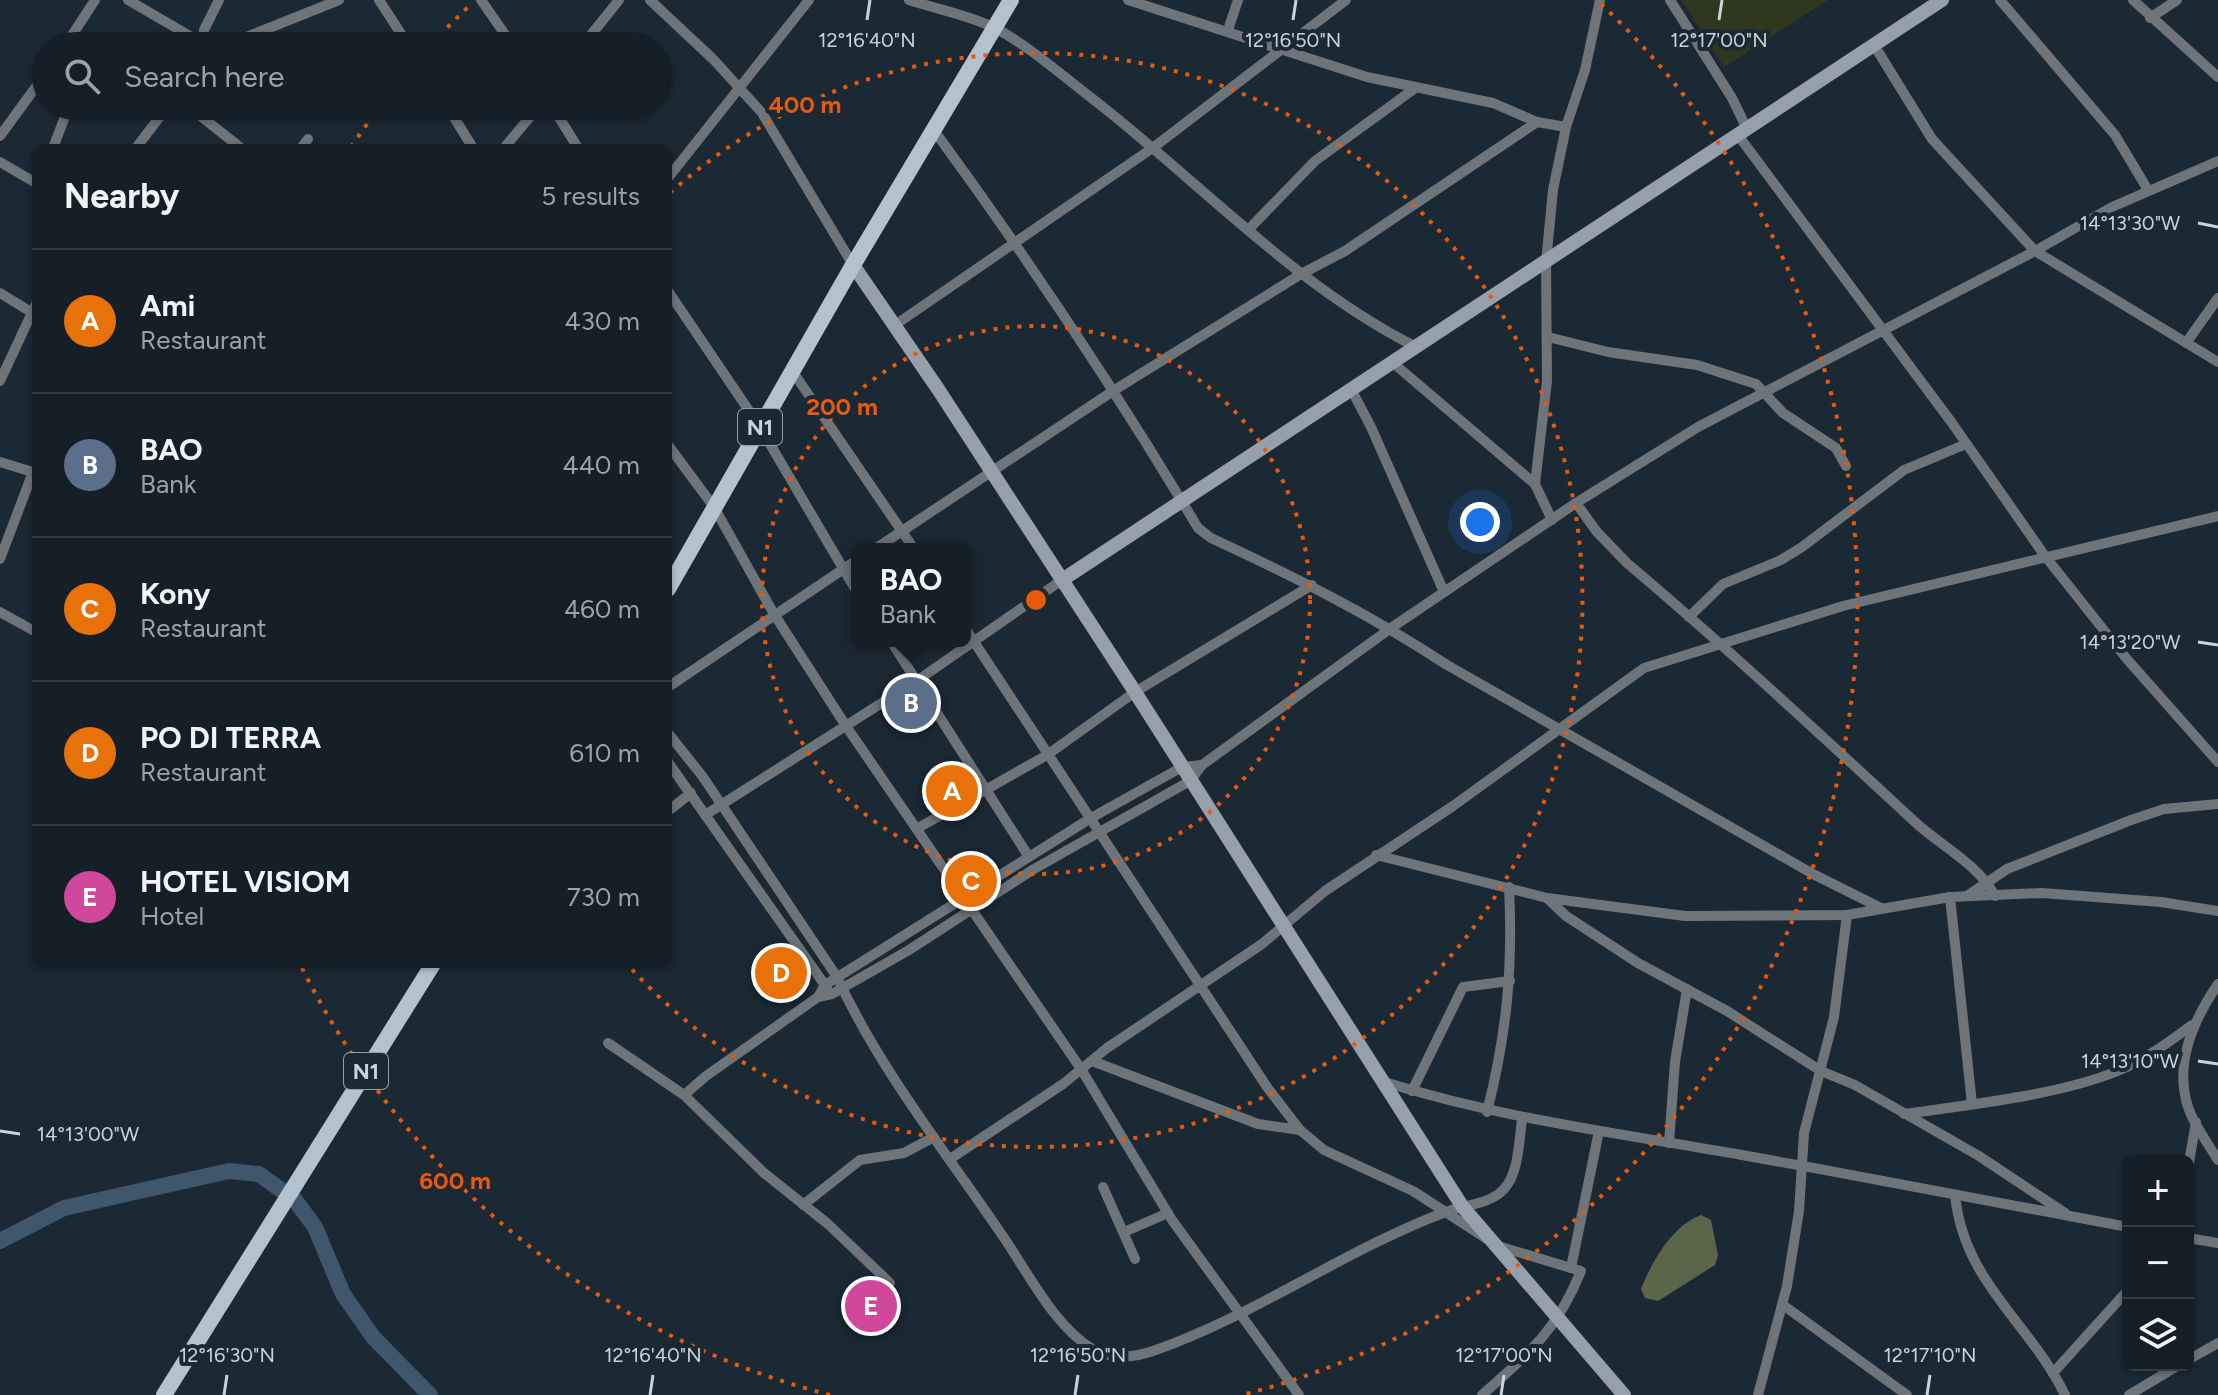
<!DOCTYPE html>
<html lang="en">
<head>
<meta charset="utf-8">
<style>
  :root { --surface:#141f27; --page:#1d272f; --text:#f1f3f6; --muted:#9da2a7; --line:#333d44; --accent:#1ec9fd }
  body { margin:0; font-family:Figtree,sans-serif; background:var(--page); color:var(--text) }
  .controls { position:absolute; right:24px; bottom:24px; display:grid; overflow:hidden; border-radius:12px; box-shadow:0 2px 6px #0004 }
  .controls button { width:72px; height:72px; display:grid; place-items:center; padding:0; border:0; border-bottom:2px solid var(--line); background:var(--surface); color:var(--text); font:40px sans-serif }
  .you { position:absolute; left:1480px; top:522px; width:28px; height:28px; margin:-20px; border:6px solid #fff; border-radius:50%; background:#1a73e8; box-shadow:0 0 0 12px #1a73e833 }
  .badge { display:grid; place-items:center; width:52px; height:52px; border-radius:50%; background:var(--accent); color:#fff; font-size:26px; font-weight:700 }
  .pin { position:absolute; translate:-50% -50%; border:4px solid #fff; box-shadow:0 2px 8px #0006 }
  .popup { position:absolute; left:851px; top:543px; width:120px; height:104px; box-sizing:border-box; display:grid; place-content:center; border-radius:12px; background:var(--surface); filter:drop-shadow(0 2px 6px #0005); font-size:26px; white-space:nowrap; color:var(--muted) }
  .popup b { font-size:30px; color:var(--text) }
  .popup::after { content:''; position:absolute; left:50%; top:100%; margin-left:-16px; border:16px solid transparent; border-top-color:var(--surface) }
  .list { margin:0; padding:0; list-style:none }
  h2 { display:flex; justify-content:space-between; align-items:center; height:104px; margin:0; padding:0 32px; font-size:34px }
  h2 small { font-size:26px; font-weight:400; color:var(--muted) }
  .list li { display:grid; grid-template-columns:52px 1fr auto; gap:24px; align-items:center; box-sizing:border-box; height:144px; padding:0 32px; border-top:2px solid var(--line) }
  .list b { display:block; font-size:30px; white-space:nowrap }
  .list p { margin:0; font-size:26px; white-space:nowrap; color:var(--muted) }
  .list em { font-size:26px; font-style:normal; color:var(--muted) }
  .icon { flex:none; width:44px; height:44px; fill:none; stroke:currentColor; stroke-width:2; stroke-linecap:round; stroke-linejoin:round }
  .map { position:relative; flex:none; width:2218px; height:1395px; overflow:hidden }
  .search { position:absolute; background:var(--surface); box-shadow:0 2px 6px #0004; left:32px; top:32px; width:640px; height:88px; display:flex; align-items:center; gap:20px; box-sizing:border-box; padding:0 28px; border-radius:44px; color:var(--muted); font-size:30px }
  .panel { position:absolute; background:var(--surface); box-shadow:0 2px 6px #0004; left:32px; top:144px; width:640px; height:824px; border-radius:12px }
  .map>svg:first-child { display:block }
  .green { fill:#2f381f }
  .forest { fill:#5a6549 }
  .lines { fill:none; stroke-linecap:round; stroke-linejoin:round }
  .river { stroke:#40566b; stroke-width:16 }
  .street { stroke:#6d747a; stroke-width:10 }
  .secondary { stroke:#95a0aa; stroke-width:14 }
  .primary { stroke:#b3c2cf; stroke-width:16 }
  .ticks { fill:none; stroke:#c9d3da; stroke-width:3 }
  .ring { fill:none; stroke:#e8590c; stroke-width:4; stroke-dasharray:4 8 }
  .labels { text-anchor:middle; stroke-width:8; stroke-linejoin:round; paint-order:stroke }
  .shield { fill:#1b2934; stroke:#95a0a8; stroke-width:2 }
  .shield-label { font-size:22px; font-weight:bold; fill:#c9d3da }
  .ticks-label { font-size:20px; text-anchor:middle; fill:#c9d3da; stroke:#1b2934; stroke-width:8; stroke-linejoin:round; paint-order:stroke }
  .centre { fill:#e8590c; stroke:#1b2934; stroke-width:4 }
  .ring-label { font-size:24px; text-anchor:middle; font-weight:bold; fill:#e8590c; stroke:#1b2934; stroke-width:8; stroke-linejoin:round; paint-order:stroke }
</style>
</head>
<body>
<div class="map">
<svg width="2218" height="1395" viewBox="0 0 2218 1395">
  <rect width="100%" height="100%" fill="#1b2934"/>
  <path class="green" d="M1681,0h147l-104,67z"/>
  <path class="forest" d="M1701,1215l10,5 7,35 -3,10 -57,36 -13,-3 -4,-9c11,-28 31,-63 60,-74z"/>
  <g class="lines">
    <path class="river" d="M0,1241l64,-33 165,-37 30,3 36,26 20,27 28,67 30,43 57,58"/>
    <g class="street">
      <path d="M128,0l74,43"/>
      <path d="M379,0l30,46"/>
      <path d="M481,0l32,46"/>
      <path d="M650,0l64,60 48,53 91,152"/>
      <path d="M909,0c27,9 60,15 86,28 34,18 64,45 94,68 108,83 204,189 327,251"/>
      <path d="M1128,0l239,77 126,26 44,19 29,5"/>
      <path d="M1670,0l62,98 15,31"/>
      <path d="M2000,0l115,135 33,55"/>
      <path d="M2133,0l85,77"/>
      <path d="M2150,18l27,-18"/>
      <path d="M1228,30l10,-30"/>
      <path d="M74,33l17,13"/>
      <path d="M1874,45l58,94 103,112 183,111"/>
      <path d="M65,46l30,-46"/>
      <path d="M202,46l2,-16 15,-30"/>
      <path d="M224,46l115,-46"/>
      <path d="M582,46l37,-46"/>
      <path d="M188,106l53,42"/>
      <path d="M447,106l26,42"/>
      <path d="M552,106l26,42"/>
      <path d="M933,129c94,128 183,262 265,399l13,10c82,38 160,77 236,127l366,209 68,34"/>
      <path d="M1738,135l214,288 93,133 81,102 92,104"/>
      <path d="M0,136l46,-63"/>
      <path d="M53,148l16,-42"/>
      <path d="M136,148l32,-42"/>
      <path d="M301,148l7,-9"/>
      <path d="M504,148l35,-42"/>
      <path d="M0,162l36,21"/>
      <path d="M668,178l141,-178"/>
      <path d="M1249,229l66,-68 99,-72"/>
      <path d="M668,291l92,136 97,165"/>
      <path d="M0,293l36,22"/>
      <path d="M895,325l259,-178 192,-147"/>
      <path d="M1548,337l60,15 89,13 59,19 27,29 53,35 10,18"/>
      <path d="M2186,343l32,-45"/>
      <path d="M1392,362l143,122"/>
      <path d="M793,372l121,177"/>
      <path d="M0,381l36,-77"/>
      <path d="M1351,389l20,38 73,165"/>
      <path d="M668,445l46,62 60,107 72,112 235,343 91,151 127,175"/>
      <path d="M0,462l36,11"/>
      <path d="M1576,503l21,29 30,31c98,83 193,171 288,259 26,24 63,42 80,74"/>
      <path d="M1552,520l-17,-36 12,-103 -1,-119 7,-72 13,-63 19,-57 15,-70"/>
      <path d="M875,549l238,-158 188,-117 44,-23 192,-129"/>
      <path d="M0,559l33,-87"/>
      <path d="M0,612l36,20"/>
      <path d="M1689,617l34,-33 58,-24 21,-13 102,-77 62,-26"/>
      <path d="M965,628l302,459 33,43 24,20 89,41 85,55 83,25c-25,61 -51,81 -99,124"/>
      <path d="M891,641l138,216"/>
      <path d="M668,687l189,-127"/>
      <path d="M668,733l35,44 134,200c42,91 107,173 163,255 27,38 53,94 94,118 17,10 42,7 59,1 101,-35 190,-100 290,-138 19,-8 47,-8 61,-24 15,-16 15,-49 18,-69"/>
      <path d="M668,762l159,226"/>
      <path d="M668,811l23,-18"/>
      <path d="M705,815l213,-135 144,-100"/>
      <path d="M918,828l129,-73 88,-63 177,-107"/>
      <path d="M1376,855l171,43 138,18 162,-1 103,-18 92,-4 119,9 57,9"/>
      <path d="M1967,896l40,-27 124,-49 33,-11 54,-5"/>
      <path d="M1950,897l22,207"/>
      <path d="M1547,898l19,18 72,47 89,48 94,60 34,14 124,71 86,57"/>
      <path d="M2218,984c-22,32 -42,75 -32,116 5,21 21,42 32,60"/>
      <path d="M818,997l7,-12 266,-167 91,-51 20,-2"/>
      <path d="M608,1043l76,52 80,78 64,51 62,59"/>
      <path d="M1092,1061l166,63 42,6"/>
      <path d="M1381,1081c122,38 236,52 361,74 129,23 258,47 386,72"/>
      <path d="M1412,1091l51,-104 47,-6"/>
      <path d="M684,1095l22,-19 112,-79 14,-3 77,-44 125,-81 156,-88 12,-16 189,-137 185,-125 122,-76 337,-176 77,-44 106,-46"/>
      <path d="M1487,1112c20,-79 26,-144 22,-225"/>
      <path d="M1904,1114c64,-9 157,-19 216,-44 26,-11 49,-28 72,-45"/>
      <path d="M1669,1143l6,-81 12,-73"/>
      <path d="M950,1159l113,-75 44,-36 155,-104 63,-53 128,-85 191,-138 199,-62 375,-90"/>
      <path d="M2188,1168l8,-46"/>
      <path d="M1103,1187l32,72"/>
      <path d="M1955,1195c9,88 74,126 110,200"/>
      <path d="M803,1205l57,-45 44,-7 30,-16"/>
      <path d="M1124,1232l44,-19"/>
      <path d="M2188,1238l30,5"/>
      <path d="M1571,1268l28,-137"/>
      <path d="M1783,1305l124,90"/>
      <path d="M2188,1360l30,-17"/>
      <path d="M2053,1373l75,-83"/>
      <path d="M1758,1395l29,-109 12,-75 5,-78 30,-116 13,-102"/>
      <path d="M2129,1395l50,-30"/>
    </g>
    <g class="secondary">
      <path d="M853,265l85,124 197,303 327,514 162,189"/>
      <path d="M1062,580l880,-580"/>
    </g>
    <g class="primary">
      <path d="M668,589l185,-324 158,-265"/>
      <path d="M164,1395l269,-431"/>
    </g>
  </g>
  <path class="ticks" d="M867,20l3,-20M1293,20l3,-20M1719,20l3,-20M2198,223l20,4M2198,642l20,3M2198,1061l20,3M0,1131l20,3M224,1395l3,-20M650,1395l3,-20M1075,1395l3,-20M1501,1395l3,-20M1927,1395l3,-20"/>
  <g class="ring">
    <circle cx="1036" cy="600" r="274"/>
    <path d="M670 193A547 547 0 1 1 629 966"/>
    <path d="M830 1395A821 821 0 0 1 301 966M351 147A821 821 0 0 1 376 112M431 45A821 821 0 0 1 471 4M1601 4A821 821 0 0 1 1242 1395"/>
  </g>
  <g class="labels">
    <g class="shield">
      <rect x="738" y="409" width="44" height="36" rx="6"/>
      <rect x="344" y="1053" width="44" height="36" rx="6"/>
    </g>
    <g class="shield-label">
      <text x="760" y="435">N1</text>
      <text x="366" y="1079">N1</text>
    </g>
  </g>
  <g class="ticks-label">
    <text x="867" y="47">12°16'40"N</text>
    <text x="1293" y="47">12°16'50"N</text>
    <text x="1719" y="47">12°17'00"N</text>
    <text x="2130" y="230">14°13'30"W</text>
    <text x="2130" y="649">14°13'20"W</text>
    <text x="2130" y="1068">14°13'10"W</text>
    <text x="88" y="1141">14°13'00"W</text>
    <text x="227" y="1362">12°16'30"N</text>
    <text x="653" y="1362">12°16'40"N</text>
    <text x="1078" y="1362">12°16'50"N</text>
    <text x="1504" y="1362">12°17'00"N</text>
    <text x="1930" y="1362">12°17'10"N</text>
  </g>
  <circle cx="1036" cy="600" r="12" class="centre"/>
  <g class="ring-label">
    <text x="805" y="113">400 m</text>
    <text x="842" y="415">200 m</text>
    <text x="455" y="1189">600 m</text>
  </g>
</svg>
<div class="controls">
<button>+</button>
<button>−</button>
<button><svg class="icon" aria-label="layers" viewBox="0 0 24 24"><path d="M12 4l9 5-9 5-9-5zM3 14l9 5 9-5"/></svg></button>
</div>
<div class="you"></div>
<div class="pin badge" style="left:952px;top:791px;background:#e8710a">A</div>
<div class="pin badge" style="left:911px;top:703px;background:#5c6f8a">B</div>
<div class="popup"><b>BAO</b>Bank</div>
<div class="pin badge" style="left:971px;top:881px;background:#e8710a">C</div>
<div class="pin badge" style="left:781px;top:973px;background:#e8710a">D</div>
<div class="pin badge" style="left:871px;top:1306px;background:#d1479c">E</div>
<div class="search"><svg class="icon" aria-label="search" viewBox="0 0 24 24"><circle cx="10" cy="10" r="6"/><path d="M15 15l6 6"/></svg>Search here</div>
<section class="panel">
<h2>Nearby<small>5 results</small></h2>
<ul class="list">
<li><span class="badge" style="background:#e8710a">A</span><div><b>Ami</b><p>Restaurant</p></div><em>430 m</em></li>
<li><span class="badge" style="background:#5c6f8a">B</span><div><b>BAO</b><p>Bank</p></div><em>440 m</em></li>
<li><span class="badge" style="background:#e8710a">C</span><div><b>Kony</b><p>Restaurant</p></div><em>460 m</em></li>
<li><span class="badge" style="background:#e8710a">D</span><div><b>PO DI TERRA</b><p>Restaurant</p></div><em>610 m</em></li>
<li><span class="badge" style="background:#d1479c">E</span><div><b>HOTEL VISIOM</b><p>Hotel</p></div><em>730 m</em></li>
</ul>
</section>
</div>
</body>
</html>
